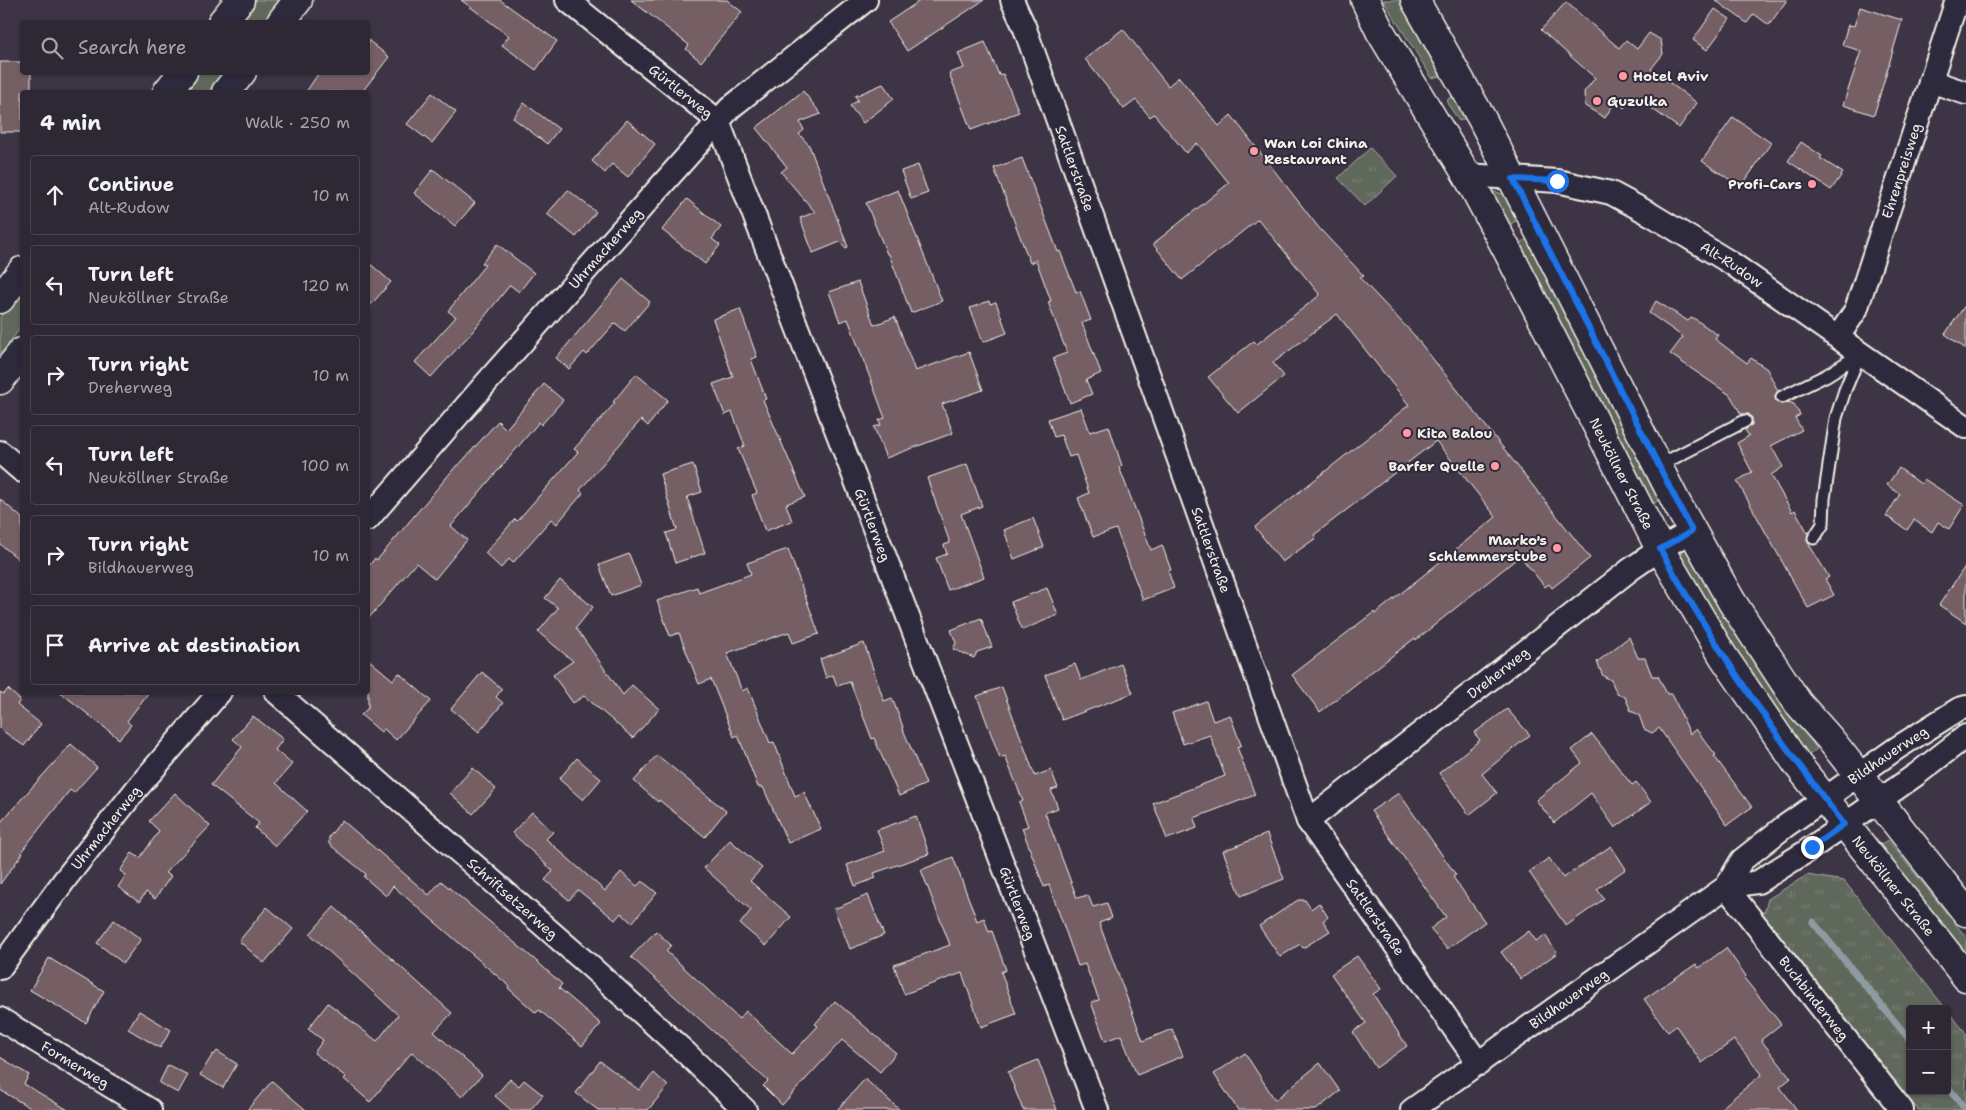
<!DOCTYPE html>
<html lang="en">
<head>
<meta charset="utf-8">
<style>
  :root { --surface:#2e2734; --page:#3a3340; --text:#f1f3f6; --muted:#a7a5ac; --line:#49444f }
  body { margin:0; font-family:"Shantell Sans",sans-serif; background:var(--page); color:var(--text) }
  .controls { position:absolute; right:15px; bottom:15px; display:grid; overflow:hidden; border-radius:5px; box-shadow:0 1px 4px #0004 }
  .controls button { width:45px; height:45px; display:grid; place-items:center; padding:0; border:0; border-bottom:1px solid var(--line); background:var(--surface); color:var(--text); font:25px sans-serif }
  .stop { position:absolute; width:15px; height:15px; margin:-11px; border:4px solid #1a73e8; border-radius:50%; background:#fff }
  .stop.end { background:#1a73e8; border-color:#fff; box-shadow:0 1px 5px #0008 }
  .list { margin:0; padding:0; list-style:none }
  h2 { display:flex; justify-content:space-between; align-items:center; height:65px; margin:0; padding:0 20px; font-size:21px }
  h2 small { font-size:16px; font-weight:400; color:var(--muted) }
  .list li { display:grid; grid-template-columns:32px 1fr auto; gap:15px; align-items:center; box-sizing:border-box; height:80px; margin:0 10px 10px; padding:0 10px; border:1px solid var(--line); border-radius:5px }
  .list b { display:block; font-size:19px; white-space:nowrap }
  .list p { margin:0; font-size:16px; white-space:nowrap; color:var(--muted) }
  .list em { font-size:16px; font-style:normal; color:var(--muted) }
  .icon { flex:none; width:28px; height:28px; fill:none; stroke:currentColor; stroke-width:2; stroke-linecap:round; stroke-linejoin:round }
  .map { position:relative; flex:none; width:1966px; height:1110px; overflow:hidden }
  .search { position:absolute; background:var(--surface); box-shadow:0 1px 4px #0004; left:20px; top:20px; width:350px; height:55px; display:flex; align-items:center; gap:12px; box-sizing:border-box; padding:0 18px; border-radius:5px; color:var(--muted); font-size:19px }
  .panel { position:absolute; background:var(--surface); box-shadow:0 1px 4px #0004; left:20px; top:90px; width:350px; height:605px; border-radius:5px }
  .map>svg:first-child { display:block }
  .grass { fill:#60685b; stroke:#aaaca2 }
  .park { fill:url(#park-tufts); stroke:#aaaca2 }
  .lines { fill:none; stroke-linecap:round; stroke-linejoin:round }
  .stream { stroke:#8e9ba2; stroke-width:7 }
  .building { fill:#755e65; stroke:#f4f1e8 }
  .lane-casing { stroke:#f4f1e8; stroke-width:15 }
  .street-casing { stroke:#f4f1e8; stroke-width:26 }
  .secondary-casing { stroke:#f4f1e8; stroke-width:31 }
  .lane { stroke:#2f2a3d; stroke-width:11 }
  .street { stroke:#2f2a3d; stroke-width:22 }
  .secondary { stroke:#2f2a3d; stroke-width:28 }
  .route { stroke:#1a73e8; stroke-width:6 }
  .poi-dot { fill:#ff9aa2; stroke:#2f2a3d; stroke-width:2 }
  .labels { text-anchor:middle; stroke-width:4; stroke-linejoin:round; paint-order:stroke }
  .poi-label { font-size:14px; font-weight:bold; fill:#f4f1e8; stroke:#2f2a3d; text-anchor:start }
  .street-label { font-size:14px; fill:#f4f1e8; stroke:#2f2a3d }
</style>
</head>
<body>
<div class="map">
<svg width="1966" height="1110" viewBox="0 0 1966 1110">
  <defs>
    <pattern id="park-tufts" width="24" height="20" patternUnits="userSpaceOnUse" patternTransform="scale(1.25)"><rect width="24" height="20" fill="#60685b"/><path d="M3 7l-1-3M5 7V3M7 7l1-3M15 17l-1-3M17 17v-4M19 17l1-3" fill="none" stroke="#777e73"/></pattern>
  </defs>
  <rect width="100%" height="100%" fill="#3d3445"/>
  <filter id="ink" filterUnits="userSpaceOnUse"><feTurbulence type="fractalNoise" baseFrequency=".02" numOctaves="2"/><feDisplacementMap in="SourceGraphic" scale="10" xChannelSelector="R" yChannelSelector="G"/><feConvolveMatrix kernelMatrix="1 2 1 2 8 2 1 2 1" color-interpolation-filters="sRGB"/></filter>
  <g filter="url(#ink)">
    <g class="grass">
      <path d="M251,0h30l-18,22h-29z"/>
      <path d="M1383,0h20l40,75 -11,3z"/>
      <path d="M194,73h29l-15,19h-30z"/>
      <path d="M1454,95l14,22 -9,4 -12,-18 1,-4z"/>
      <path d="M1492,191l15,4 14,23 -14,8 -17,-34z"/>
      <path d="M1529,238l132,260 -10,8 -133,-262z"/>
      <path d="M22,288v38l-22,29v-38z"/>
      <path d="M1682,548h4l88,140 43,61 -11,8 -43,-62 -86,-142z"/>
      <path d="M1888,840l78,97v20l-88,-110z"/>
    </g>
    <g class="park">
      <path d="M1370,148l27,28 -32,30 -27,-28z"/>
      <path d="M1807,875l37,6 102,128h-36v82h37v-81l19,23v77h-48l-157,-196 4,-3 3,-12z"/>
    </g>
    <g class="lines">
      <g class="stream">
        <path d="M1813,922l97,118"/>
        <path d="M1947,1086l19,24"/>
      </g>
    </g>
    <g class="building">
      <path d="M461,0h39l57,41 -21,29 -34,-25 7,-9z"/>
      <path d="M631,0h96l15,12 -41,50 -15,-13 3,-4z"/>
      <path d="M921,0h63l-77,51 -19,-29z"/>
      <path d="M1715,0h72l-18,25 -15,-11 -7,9z"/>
      <path d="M1566,2l53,46 7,-8 11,9 12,-16 12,7 2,14 -12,15 46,34 -18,25 -46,-33 -9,13 -8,-8 -11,18 -20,-12 -1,-14 11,-14 -54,-48z"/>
      <path d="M1860,7l42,13 -28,95 -31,-10 18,-54 -19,-6 6,-20 6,1z"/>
      <path d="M1715,9l15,10 -23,31 -14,-10z"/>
      <path d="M1123,29l45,57 11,-9 40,49 12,-11 88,113 45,48 -4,2 54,57 176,223 -38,30 -3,-4 -4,3 -25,-31 -104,84 -1,-2 -95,74 -28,-37 82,-63 1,2 121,-97 -60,-76 -122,94 2,3 -34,24 -27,-35 154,-122 -72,-91 -64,49 11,13 -46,37 -30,-36 46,-36 3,3 63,-49 -62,-76 -76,61 -29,-36 76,-61 -32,-40 -11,10 -32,-39 -4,3 -14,-17 -12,9 -39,-50z"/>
      <path d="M368,40l21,17 -27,35h-56l12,-18 50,-2z"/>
      <path d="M985,42l14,33 4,-1 16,38 -48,18 -22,-57 15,-5 -6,-15z"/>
      <path d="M0,62h22v10h9v20h-9v40h-22z"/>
      <path d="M883,84l11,15 -31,24 -13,-17 8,-6 -3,-4z"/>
      <path d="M803,91l18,23 -21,8 4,8 -5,4 10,11 39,102 -2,1 -6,-6 -27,11 -13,-35 15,-6 -34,-40 6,-5 -31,-39z"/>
      <path d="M432,93l24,19 -24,31 -25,-19z"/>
      <path d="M524,103l35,26 -12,15 -34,-26z"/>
      <path d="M1733,117l38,26 -30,44 -39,-26z"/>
      <path d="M627,120l28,24 -27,33 -16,-13 -7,9 -13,-12z"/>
      <path d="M1801,142l21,14 -2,2 23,15 -12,17 -43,-29z"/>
      <path d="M1022,158l36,94 2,-1 16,41 4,-1 11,29 -9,3 19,50 -15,7 6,14 -22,9 -17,-45 14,-5 -19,-51 3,-1 -15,-41 -6,3 -36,-95z"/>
      <path d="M918,165l10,28 -17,6 -10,-28z"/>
      <path d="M433,169l42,34 -20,23 -41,-33z"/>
      <path d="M568,190l28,22 -20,25 -29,-23z"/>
      <path d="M898,190l44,111 -31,12 -22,-59h-2l-21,-51z"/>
      <path d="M687,199l34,28 -9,12 8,6 -15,19 -43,-34z"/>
      <path d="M497,244l37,29 -15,19 -9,-7 -37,46 -42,46 -16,-15 41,-45 -8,-6 37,-46 -3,-2z"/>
      <path d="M368,262l23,20 -23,26z"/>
      <path d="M623,279l27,23 -25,29 -10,-8 -28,32 -3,-3 -15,17 -13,-11z"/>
      <path d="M858,282l16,43 21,-8 20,54 54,-19 14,38 -41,14 11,29 -67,25 -12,-31 7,-2 -2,-5 6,-2 -37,-99 -8,3 -11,-30z"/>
      <path d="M989,301l1,3 6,-2 11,31 -24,9 -13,-34z"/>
      <path d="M1656,301l32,20 4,-4 26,18 -3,4 32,24 4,-5 16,11 11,22 -3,5 1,5 5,3 7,-2 6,2 6,11 -5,3 7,12 -31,16 12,21 -12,8 21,37 3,-2 13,23 -1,8 22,36 -4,2 9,16 -26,13 -71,-127 15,-9 -15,-29 12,-7 -4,-6 7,-5v-7l-3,-4h-8l-11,-19 -60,-41 13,-17 -34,-24z"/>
      <path d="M1966,304v45l-21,-15z"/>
      <path d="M740,309l17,48 -6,2 15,40 -3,1 42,97 -19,7 6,17 -27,10 -13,-36 5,-2 -19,-44 7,-3 -13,-34 -7,3 -12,-31 20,-7 -20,-58z"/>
      <path d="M636,374l32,26 -20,26 -7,-6 -61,70 3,3 -26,31 -6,-5 -38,44 -4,-4 -8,9 -16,-15 30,-34 2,2 61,-69 -4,-3 41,-46 -2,-1z"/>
      <path d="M544,384l19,16 -22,25 -2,-3 -88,104 16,14 -32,39 -19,-16 -48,56v-52l7,-9 2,2 80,-95 1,1 40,-45 8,8z"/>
      <path d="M1081,408l9,24 19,-6 13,40 -3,1 32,83 11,-5 9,25 -3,1 6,17 -31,12 -27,-71 -23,8 -15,-39 11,-5 -13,-38 -7,2 -8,-22 -7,2 -6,-18z"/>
      <path d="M693,464l9,28 -15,5 18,56 -30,10 -9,-30 11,-3 -17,-56z"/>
      <path d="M967,464l15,42 -21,8 23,63 -36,13 -12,-32 11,-4 -3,-9 6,-2 -23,-65z"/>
      <path d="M1899,468l22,16 3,-5 40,26 -15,24 -11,-7 -6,10 -18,-12 -7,10 -21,-14 14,-22 -13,-9z"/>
      <path d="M0,499l22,19v44l-22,-18z"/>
      <path d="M1033,518l11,29 -30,12 -10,-29z"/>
      <path d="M788,549l31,85 -26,9 -4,-11 -62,21 15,38 6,-3 22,55 4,-1 21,54 9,-4 17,37 -33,14 -25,-56h-5l-20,-52 -4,2 -23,-58 -12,5 -20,-51 -9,3 -13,-35 40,-14 2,6 52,-19 -4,-11z"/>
      <path d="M629,554l12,31 -30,11 -12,-31z"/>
      <path d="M1966,565v58l-27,-18z"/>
      <path d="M560,580l33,27 -17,21 47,67 9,-10 27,24 -26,29 -49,-42 -11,7 -20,-28 20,-14 -35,-29 20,-24 -13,-10z"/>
      <path d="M1047,588l11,27 -36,15 -11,-28z"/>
      <path d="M981,618l11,29 -15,5 -3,6 -21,-9 3,-6 -5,-13z"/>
      <path d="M1629,637l9,21h7l7,18h6l9,18h5l18,40 6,-5 20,26 -2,1 38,51 -25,18 -68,-97 -7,5 -8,-4 -5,-14 -8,-4 -6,-14 -8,-3 -6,-14 -8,-4 -6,-14z"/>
      <path d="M864,643l20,58 8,-3 11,29h-1l24,57 -27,12 -25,-58 -2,1 -22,-57 -13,4 -4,-11 -7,3 -6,-19z"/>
      <path d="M368,659l25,21 6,-7 32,28 -35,39 -12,-11 -3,3 -20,-17 7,-7z"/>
      <path d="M1075,664l6,16 40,-16 12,29 -71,27 -17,-45z"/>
      <path d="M482,672l20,17 -6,8 7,6 -24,29 -28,-23z"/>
      <path d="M1002,687l33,89 16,-6 7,18 -7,2 7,18 -13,5 32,85 11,-3 5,12 14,-4 5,15 -13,5 44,118 29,-12 11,27 -46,19 -16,-40 -16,6 -14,-39 8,-2 -14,-36 -7,2 -29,-81 -5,2 -22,-59 6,-2 -9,-24 4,-1 -18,-45 -5,2 -23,-62z"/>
      <path d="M8,689l12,11 -3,5 24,19 -17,22 -24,-17v-37l4,2z"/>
      <path d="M60,692h89l-22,29 4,4 -12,14z"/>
      <path d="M1206,701l7,20 17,-6 11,30 -4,2 18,48 -61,23 3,10 -30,11 -14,-36 72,-27 -15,-41 -27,9 -11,-31z"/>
      <path d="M1507,709l23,26 -48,39 15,19 -28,22 -30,-42 41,-33 -6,-7z"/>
      <path d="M253,716l30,23 -8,11 17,14 -16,19 31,28 -32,35 -20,-18 4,-5 -48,-38 31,-38 -9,-8z"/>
      <path d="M1592,734l40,51 4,-3 15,20 -36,26 -24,-35 -37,30 -18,-23 46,-37 -10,-13z"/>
      <path d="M71,744l26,23 -23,26 -4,-3 -49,62 2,1 -23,31v-61z"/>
      <path d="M657,755l69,56 -21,26 -46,-37 -1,2 -24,-21z"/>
      <path d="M577,758l24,21 -18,21 -24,-21z"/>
      <path d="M473,768l23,21 -23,25 -23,-21z"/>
      <path d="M175,793l35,33 -45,47 6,3 -16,23 -9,-7 -7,10 -21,-15 8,-12 -6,-4 12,-18 8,5 19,-27 -10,-10z"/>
      <path d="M1399,793l57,82 -3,2 32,45 -38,27 -17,-20 16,-12 -75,-106z"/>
      <path d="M532,812l21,20 -7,7 59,52 16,-19 16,14 5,-5 15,12 -25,30 -11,-10 -6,7 -37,-30 -9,10 -24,-20 8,-9 -41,-38z"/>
      <path d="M916,816l13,38 -55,19 2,5 -21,8 -8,-21 38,-14 -8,-21z"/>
      <path d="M342,820l87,75 12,-14 93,78 28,25 -3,4 42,36 -19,22 -43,-36 -3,3 -28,-25 1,-2 -116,-100 -7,10 -22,-19 2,-3 -37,-30v-7z"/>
      <path d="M1267,834l17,45 -43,17 -18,-45z"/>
      <path d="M730,840l32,28 -12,13 41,36 -25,29 -26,-22 11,-14 -47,-42z"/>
      <path d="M1611,846l15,23 -29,20 7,10 -38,27 -37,-54 20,-14 14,20z"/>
      <path d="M953,857l24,64 7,-3 5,14 3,-1 14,39 -5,2 15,42 -35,13 -19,-54 -58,21 -10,-29 56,-20 -29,-75z"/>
      <path d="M868,895l16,40 -34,14 -16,-40z"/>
      <path d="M1298,900h7l6,9 8,-6 9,14 -5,4 7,10 -27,17 -3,-4 -20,13 -21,-31z"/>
      <path d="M267,907l26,22 -29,34 -25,-22z"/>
      <path d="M334,907l118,106 -18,19 48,43 -20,22 -50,-45 -42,50 -26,-23 2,-2 -32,-24 9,-13 -15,-11 20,-26 49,38 21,-26 -88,-81z"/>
      <path d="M114,920l27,19 -18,24 -26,-20z"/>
      <path d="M656,931l15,14 -5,6 73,68 7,-8 46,43 26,-28 -3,-2 20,-23 61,52 -16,19 -38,-32 -60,65 -19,-19 5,-5 -137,-124z"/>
      <path d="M1529,931l7,10 9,-6 12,18 -36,26 -20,-27z"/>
      <path d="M1726,948l20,28 -2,2 37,46 -20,16 30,38 -11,9 17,23h-78l43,-36 -28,-34 -32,23 -26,-37 -8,6 -24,-33 52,-35 3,4z"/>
      <path d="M1357,956l24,33 -8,5 34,52 -31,22 -23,-36 13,-9 -35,-49z"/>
      <path d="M49,958l55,33 -18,32 -56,-33z"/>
      <path d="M139,1011l32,19 -11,18 -32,-19z"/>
      <path d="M217,1051l20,13 -14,24 -23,-13 13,-21 1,1z"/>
      <path d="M1245,1053l30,47 45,-37 20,28 -24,19h-78l-24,-36z"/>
      <path d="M0,1057l29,18 -5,9 44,26h-34l-34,-20z"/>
      <path d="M1038,1060l19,50h-34l-15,-38z"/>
      <path d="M600,1061l39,29 15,-17 14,13 -20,24h-50l-22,-17z"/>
      <path d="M168,1065l20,10 -10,18 -19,-10z"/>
      <path d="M510,1079l9,7 5,-6 19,15 -13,15h-19l-16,-14z"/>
      <path d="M865,1079l35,31h-63z"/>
      <path d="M272,1081l34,29h-59z"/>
    </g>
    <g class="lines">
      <defs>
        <g id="lane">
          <path d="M1782,397l45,-22 33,-21"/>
          <path d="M1658,466l87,-45"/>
          <path d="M1814,538l9,-14 1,-25 12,-81 9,-28 15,-36"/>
        </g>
        <g id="street">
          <path id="s1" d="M567,0l151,121 379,989"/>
          <path id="s2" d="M1012,0l12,26 284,795 171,243"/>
          <path d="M1930,81l36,12"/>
          <path id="s3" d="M1467,175l90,6 54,12 41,22 79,48 235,164"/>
          <path id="s4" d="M1838,337l18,-27 101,-310"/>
          <path d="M0,452l22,19"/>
          <path id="s5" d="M368,519l126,-145 236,-266 136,-108"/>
          <path id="s6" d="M276,692l315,275 95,86 59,57"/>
          <path id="s7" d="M1308,821l323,-252 29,-20 32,-18"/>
          <path id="s8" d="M1726,887l16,-27 42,-33 113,-79 62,-39 7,-2"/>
          <path id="s9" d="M1726,887l176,223"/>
          <path id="s10" d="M0,968l66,-90 72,-91 82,-95"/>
          <path id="s11" d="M0,1019l150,91"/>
          <path id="s12" d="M1412,1110l314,-223 32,-5 46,-29 113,-79 49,-38"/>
        </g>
        <g id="secondary">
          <path id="s13" d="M1365,0l15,31 87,144 40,75 153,299 63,107 74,108 169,213"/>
          <path d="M1415,0l67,119 194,383 56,100 66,101 32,36 136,173"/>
          <path d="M222,22l18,-22"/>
          <path d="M281,22l17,-22"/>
          <path d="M167,92l16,-20"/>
          <path d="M226,92l16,-20"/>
          <path d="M0,299l22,-28"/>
          <path d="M0,380l22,-28"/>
        </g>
      </defs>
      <use href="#lane" class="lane-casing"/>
      <use href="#street" class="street-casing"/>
      <use href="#secondary" class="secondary-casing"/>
      <use href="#lane" class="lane"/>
      <use href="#street" class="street"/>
      <use href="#secondary" class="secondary"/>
    </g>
  </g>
  <g class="lines" filter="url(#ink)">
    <path class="route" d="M1557,181l-44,-2 179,352 -32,18c54,97 116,188 184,275l-32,23"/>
  </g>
  <g class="poi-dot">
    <circle cx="1623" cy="76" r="5"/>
    <circle cx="1597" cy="101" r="5"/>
    <circle cx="1254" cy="151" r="5"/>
    <circle cx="1812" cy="184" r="5"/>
    <circle cx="1407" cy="433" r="5"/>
    <circle cx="1495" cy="466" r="5"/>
    <circle cx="1557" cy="548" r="5"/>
  </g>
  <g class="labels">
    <g class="poi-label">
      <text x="1633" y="81">Hotel Aviv</text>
      <text x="1607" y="106">Guzulka</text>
      <text x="1264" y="148">Wan Loi China<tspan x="1264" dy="16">Restaurant</tspan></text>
      <text x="1802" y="189" text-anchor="end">Profi-Cars</text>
      <text x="1417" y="438">Kita Balou</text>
      <text x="1485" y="471" text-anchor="end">Barfer Quelle</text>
      <text x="1547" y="545" text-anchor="end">Marko's<tspan x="1547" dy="16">Schlemmerstube</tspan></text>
    </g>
    <g class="street-label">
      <text dy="5" stroke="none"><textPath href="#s1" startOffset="146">Gürtlerweg</textPath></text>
      <text dy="5" stroke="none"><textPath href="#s2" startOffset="180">Sattlerstraße</textPath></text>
      <text dy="5" stroke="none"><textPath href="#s4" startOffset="179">Ehrenpreisweg</textPath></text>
      <text dy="5" stroke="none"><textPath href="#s5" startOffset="360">Uhrmacherweg</textPath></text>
      <text dy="5" stroke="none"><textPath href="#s3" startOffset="286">Alt-Rudow</textPath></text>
      <text dy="5" stroke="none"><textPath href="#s13" startOffset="539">Neuköllner Straße</textPath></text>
      <text dy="5" stroke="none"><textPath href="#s1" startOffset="626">Gürtlerweg</textPath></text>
      <text dy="5" stroke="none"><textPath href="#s2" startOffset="585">Sattlerstraße</textPath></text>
      <text dy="5" stroke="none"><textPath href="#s7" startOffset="241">Dreherweg</textPath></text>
      <text dy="5" stroke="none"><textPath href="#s8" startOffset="211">Bildhauerweg</textPath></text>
      <text dy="5" stroke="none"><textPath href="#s10" startOffset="176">Uhrmacherweg</textPath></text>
      <text dy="5" stroke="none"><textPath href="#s13" startOffset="1034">Neuköllner Straße</textPath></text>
      <text dy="5" stroke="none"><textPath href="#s6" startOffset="314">Schriftsetzerweg</textPath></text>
      <text dy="5" stroke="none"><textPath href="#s1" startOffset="1031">Gürtlerweg</textPath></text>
      <text dy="5" stroke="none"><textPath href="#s2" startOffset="990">Sattlerstraße</textPath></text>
      <text dy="5" stroke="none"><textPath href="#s12" startOffset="192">Bildhauerweg</textPath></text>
      <text dy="5" stroke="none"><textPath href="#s9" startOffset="142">Buchbinderweg</textPath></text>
      <text dy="5" stroke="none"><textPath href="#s11" startOffset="88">Formerweg</textPath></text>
    </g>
  </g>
</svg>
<div class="controls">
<button>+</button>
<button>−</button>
</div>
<div class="stop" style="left:1557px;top:181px"></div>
<div class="stop end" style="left:1812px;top:847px"></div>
<div class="search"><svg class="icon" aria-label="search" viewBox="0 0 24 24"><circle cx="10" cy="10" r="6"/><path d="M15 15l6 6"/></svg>Search here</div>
<section class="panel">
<h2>4 min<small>Walk · 250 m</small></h2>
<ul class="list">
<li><svg class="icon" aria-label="ahead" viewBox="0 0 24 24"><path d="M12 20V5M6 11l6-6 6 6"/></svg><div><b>Continue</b><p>Alt-Rudow</p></div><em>10 m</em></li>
<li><svg class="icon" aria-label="left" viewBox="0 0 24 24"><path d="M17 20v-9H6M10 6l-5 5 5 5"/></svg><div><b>Turn left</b><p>Neuköllner Straße</p></div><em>120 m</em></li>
<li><svg class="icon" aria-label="right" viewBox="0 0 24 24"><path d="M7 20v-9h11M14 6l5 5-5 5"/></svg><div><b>Turn right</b><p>Dreherweg</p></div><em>10 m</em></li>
<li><svg class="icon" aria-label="left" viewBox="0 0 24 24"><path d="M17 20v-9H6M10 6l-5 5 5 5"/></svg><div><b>Turn left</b><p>Neuköllner Straße</p></div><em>100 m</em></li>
<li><svg class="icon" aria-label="right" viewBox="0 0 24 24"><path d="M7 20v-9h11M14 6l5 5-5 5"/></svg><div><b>Turn right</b><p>Bildhauerweg</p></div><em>10 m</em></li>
<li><svg class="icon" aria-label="arrive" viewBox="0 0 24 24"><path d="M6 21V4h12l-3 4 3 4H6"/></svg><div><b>Arrive at destination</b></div></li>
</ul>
</section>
</div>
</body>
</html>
